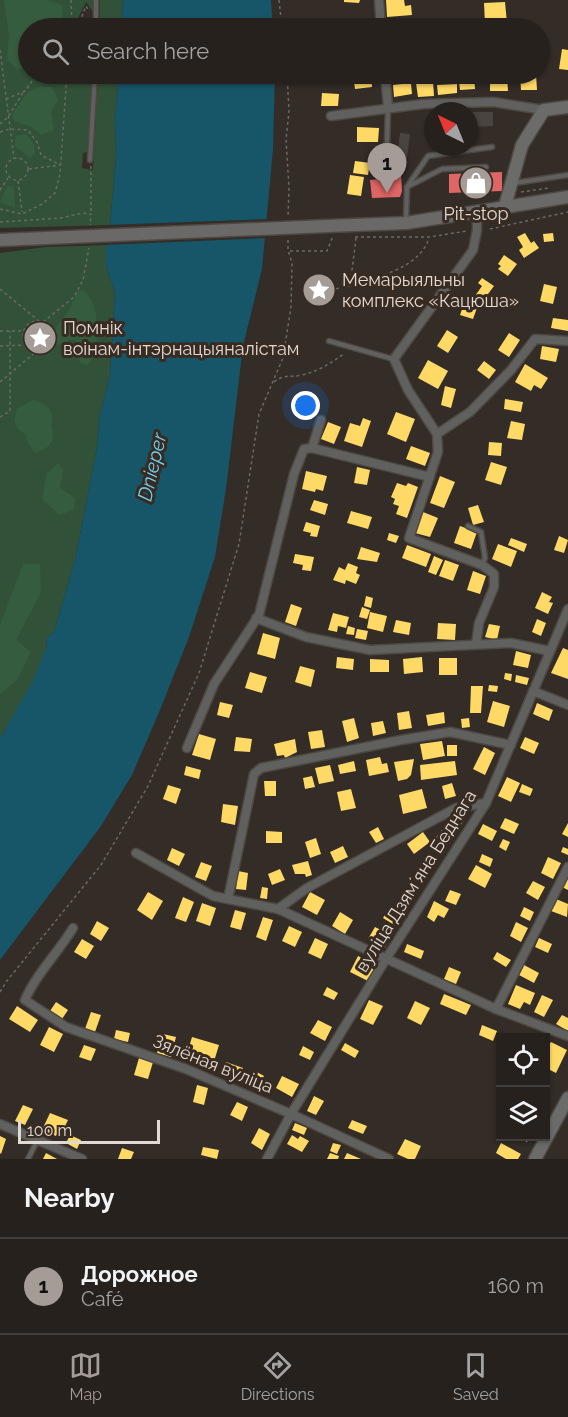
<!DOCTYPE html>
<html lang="en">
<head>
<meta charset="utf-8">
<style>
  :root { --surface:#26211d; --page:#2e2926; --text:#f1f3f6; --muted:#a4a3a4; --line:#423e3b; --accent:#a59c97 }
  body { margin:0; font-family:Raleway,sans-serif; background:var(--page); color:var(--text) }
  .controls { position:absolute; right:18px; bottom:18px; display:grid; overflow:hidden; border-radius:0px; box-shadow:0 2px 4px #0004 }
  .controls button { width:54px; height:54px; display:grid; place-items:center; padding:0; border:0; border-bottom:2px solid var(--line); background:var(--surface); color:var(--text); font:30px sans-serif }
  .compass { position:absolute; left:424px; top:102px; width:54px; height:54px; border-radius:50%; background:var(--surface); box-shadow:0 2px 4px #0004; rotate:317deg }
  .scale { position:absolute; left:18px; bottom:15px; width:142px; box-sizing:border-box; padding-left:6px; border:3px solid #e2d9d3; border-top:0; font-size:16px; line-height:21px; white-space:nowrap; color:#e2d9d3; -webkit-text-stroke:4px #382b22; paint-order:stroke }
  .you { position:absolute; left:306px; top:406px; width:21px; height:21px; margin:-15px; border:4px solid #fff; border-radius:50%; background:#1a73e8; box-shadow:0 0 0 9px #1a73e833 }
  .badge { display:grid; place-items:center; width:39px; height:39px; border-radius:50%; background:var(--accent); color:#111; font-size:20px; font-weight:700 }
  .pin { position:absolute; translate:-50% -50px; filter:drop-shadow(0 2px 3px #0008) }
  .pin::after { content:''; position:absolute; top:32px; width:21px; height:18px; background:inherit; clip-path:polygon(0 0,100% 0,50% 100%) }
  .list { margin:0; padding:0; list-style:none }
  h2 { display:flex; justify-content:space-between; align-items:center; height:78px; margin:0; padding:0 24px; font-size:26px }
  h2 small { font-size:20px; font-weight:400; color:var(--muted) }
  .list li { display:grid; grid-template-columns:39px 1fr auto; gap:18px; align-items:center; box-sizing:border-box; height:96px; padding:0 24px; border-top:2px solid var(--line) }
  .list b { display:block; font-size:22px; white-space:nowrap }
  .list p { margin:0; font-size:20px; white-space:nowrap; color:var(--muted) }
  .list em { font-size:20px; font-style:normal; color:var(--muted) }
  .icon { flex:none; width:33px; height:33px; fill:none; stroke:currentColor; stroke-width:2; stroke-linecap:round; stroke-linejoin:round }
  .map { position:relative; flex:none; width:568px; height:1159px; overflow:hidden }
  .search { position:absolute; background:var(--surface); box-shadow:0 2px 4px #0004; left:18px; right:18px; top:18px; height:66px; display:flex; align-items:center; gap:15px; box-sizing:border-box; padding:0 21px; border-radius:33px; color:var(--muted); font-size:22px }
  .sheet { height:174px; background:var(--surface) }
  nav { display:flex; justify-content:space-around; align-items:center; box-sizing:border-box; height:84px; border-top:2px solid var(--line); background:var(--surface); font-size:16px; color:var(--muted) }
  nav a { display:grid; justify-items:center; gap:3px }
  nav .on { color:var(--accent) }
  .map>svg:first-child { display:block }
  .green { fill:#325139 }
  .forest { fill:#365c3f }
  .water { fill:#175568 }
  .pier { fill:#332c27 }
  .homes { fill:#ffd966 }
  .shops { fill:#e06666 }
  .building { fill:#4a4441 }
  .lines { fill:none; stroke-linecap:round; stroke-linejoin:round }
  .lane-casing { stroke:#4e4843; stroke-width:7 }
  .street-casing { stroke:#4e4843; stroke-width:11 }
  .secondary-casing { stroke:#4e4843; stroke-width:15 }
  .primary-casing { stroke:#4e4843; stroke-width:15 }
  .path { stroke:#6a6966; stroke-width:1.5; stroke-dasharray:3 3; stroke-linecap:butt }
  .lane { stroke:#60615e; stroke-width:4 }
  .street { stroke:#60615e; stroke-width:8 }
  .secondary { stroke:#6b6c69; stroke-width:12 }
  .primary { stroke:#6a6967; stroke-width:12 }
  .primary-bridge-casing { stroke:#4e4843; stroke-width:15; stroke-linecap:butt }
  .primary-bridge { stroke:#6a6967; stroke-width:12 }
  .labels { text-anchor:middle; stroke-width:6; stroke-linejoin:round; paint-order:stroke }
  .poi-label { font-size:18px; fill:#e2d9d3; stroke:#382b22; text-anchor:start }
  .street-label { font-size:18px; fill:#e2d9d3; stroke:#382b22 }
  .water-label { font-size:20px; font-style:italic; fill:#70d1f4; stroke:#382b22 }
</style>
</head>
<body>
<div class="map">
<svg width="568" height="1159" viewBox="0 0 568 1159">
  <rect width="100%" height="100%" fill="#332c27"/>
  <g class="green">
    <path d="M0,0h94v13l-8,-11 -9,18 -2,8h-47v46h65l-6,78 -4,1 -1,15 11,2 5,-96h21l-4,45 1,39 -6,67 -110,3z"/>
    <path d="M100,0h23l-2,28h-21z"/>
    <path d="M106,245v22l9,25 -5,83 -11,44 -2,28 -22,113 -21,72 -7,6c1,28 -32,75 -47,100v-485l46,-6z"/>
  </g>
  <g class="forest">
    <path d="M4,0h44l14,5 1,13 -3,10h-32v40l-11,1 -10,-9 2,-24z"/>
    <path d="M40,87h12l6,13 -7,12 3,18 -13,5 -9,-8 -18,-6 -2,-7 16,-22z"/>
    <path d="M26,134l8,10 1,10 -5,4 -15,-12v-10z"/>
    <path d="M8,185l6,2 1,21 -15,-6z"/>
    <path d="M83,290c5,4 9,9 11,16 5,14 5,51 -7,59l-6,-1 -4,-7 1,-15 -8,-3 -7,7 -6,-2 -3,-7 1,-8 14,-19 8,-18z"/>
    <path d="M33,400c12,2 24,12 18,26 6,14 -2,23 -16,27l-8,-11 -1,-7 -8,-6 -4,-8 3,-13z"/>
    <path d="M58,463l5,7 -3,18 15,10 -1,12 -15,5 -17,-16 5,-26z"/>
    <path d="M23,564h17l1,28 -25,48 15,12 -13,27 -18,15v-69z"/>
  </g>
  <g class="water">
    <path d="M123,0h148l2,28h-152z"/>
    <path d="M119,74h156l-2,75 -11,120 -19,77 -17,143 -11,68 -26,80 -29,73 -28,65 -31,51 -101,134v-222l33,-57 14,-36v-7l7,-6 21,-72 22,-113 2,-28 11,-44 5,-83 -9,-25v-22l4,-20 6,-67 -1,-39z"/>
  </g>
  <path class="pier" d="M270,219l-2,19 -165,7 4,-20z"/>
  <g class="homes">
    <path d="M344,0h16l-1,3 -15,-1z"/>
    <path d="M386,0h18l1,6 6,-1 1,10 -25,2z"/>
    <path d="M505,2l2,21 -22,1 -1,-21z"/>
    <path d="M562,49l6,1v20l-9,-1z"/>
    <path d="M353,74h18l1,13 -17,2z"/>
    <path d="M458,74h16l1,15 -15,1z"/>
    <path d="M490,74h17l1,17h-18z"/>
    <path d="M520,74h16l1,16h-16z"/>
    <path d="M433,81l1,15 -16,1 -2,-14z"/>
    <path d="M411,83l1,11 -18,3 -1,-12z"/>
    <path d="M457,84v9l-19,2 -1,-10z"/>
    <path d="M322,93l17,1 -1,12h-17z"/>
    <path d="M357,127l22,1 -1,14h-21z"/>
    <path d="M355,161l15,2 -2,12 -15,-2z"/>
    <path d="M350,175l14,2 -3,19 -14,-2z"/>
    <path d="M525,233l6,10 3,-2 5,7 -15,10 -5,-8 4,-3 -6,-10z"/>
    <path d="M553,233l1,8 -10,1 -1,-8z"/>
    <path d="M504,255l13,9 -9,12 -10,-7 3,-3 -3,-2z"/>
    <path d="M482,278l12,8 -12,16 -7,-6 7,-10 -4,-3z"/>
    <path d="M544,284l13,3 -4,17 -13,-3z"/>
    <path d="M465,301l13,4 -5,14 -13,-4z"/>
    <path d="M553,318l15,2v11l-17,-3z"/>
    <path d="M447,330l11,7 -10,16 -11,-7z"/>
    <path d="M509,333l11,7 -11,17 -11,-7z"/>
    <path d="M542,346l17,3 -3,13 -16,-3z"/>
    <path d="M428,360l20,11 -10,18 -20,-11z"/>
    <path d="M484,361l12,9 -7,9 -12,-9z"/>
    <path d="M525,364l23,14 -7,11 -7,-4 -3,6 -16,-9z"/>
    <path d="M445,386l11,3 -5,19 -10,-3z"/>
    <path d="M505,399l18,3 -2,10 -17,-3z"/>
    <path d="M396,412l19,7 -9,23 -19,-8z"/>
    <path d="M363,418l8,3 -9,26 -18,-6 6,-18 10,3z"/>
    <path d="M511,421l14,3 -3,16 -15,-2z"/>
    <path d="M328,422l13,5 -7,17 -13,-5z"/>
    <path d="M489,442l13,1 -1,13 -13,-1z"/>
    <path d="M411,446l19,7 -5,13 -19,-7z"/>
    <path d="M491,462l16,5 -6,18 -16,-5z"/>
    <path d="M357,467l13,3 -3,15 -13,-2z"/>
    <path d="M306,471l21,5 -4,15 -7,-2 -1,3 -13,-3z"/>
    <path d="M440,476l15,6 -11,26 -14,-5z"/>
    <path d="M397,483l9,3 2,-3 10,4 -11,31 -11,-4 3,-8 -6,-2 2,-5 -4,-2z"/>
    <path d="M314,500l14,4 -3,11 -15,-5z"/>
    <path d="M478,505l6,17 -11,3 -5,-17z"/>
    <path d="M351,511l21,6 -4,12 -21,-6z"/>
    <path d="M423,512l15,6 -8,19 -15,-4z"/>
    <path d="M306,522l14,4 -3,11 -7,-1 1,-3 -8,-2z"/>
    <path d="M460,526l17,6 -6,17 -17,-6z"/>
    <path d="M389,533l10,3 -3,7 -9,-3z"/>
    <path d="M559,536l9,4 -4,13 -10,-3z"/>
    <path d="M511,538l16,6 -3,8 -16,-7z"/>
    <path d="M498,544l19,7 -6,16 -19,-8z"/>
    <path d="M407,545l24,9 -5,13 -24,-9z"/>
    <path d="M361,547l19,6 -3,9 -20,-3z"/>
    <path d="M295,554l19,3 -3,14 -9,-1 1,-5 -10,-2z"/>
    <path d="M434,556l9,4 -7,15 -8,-3z"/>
    <path d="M445,560l14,5 -6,16 -14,-5z"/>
    <path d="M348,563l10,4 -2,6 4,2 -4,9 -10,-4 -1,4 -12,-4 6,-13 6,3z"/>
    <path d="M473,571l13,5 -6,18 -13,-4z"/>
    <path d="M542,592l10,5 -3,5 4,1 -5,11 -13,-6z"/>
    <path d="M366,596l7,2 -2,10 -7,-2z"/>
    <path d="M291,604l11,4 -6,18 -11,-4z"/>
    <path d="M362,607l8,3 -3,9 -8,-2z"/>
    <path d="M370,612l17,4 -4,16 -16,-4z"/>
    <path d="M333,613l16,4 -3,11 -8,-2 -1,6 -9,-2z"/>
    <path d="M537,619l9,4 -5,13 -9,-4z"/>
    <path d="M396,620l15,3 -2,12 -16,-3z"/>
    <path d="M438,623l18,1 -1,16 -18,-1z"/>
    <path d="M489,624l11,2 -3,14 -12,-3z"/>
    <path d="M348,626l7,2 -1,7 -8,-1z"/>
    <path d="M357,629l11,2 -2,9 -11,-2z"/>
    <path d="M263,633l17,5 -5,21 -18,-5z"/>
    <path d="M563,648l5,2v29l-17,-6z"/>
    <path d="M516,651l15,4 -3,13 -15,-3z"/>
    <path d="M337,657l17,2 -1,11 -17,-2z"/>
    <path d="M422,657l1,15 -19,2 -1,-15z"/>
    <rect x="439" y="658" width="18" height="17"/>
    <path d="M370,659l19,1v12h-19z"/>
    <path d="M300,666l15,4 -4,17 -16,-5z"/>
    <path d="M250,672l17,5 -5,16 -17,-5z"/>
    <path d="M505,673l7,1 -1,7 -7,-2z"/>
    <path d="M516,675l13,3 -2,7 -12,-3z"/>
    <path d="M489,685l9,1 -1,6 -9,-1z"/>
    <path d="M471,686h12l-2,27h-11z"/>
    <path d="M493,701l17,5 -6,21 -17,-5z"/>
    <path d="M220,702l13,3 -4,13 -12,-3z"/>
    <path d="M537,703l16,7 -4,11 -16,-7z"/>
    <path d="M409,711l3,17 -13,2 -2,-17z"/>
    <path d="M444,712l1,11 -17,3 -2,-11z"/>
    <path d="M354,718l5,20 -12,4 -5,-21z"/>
    <path d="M469,718l1,9 -8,1 -1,-9z"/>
    <path d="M383,721l3,12 -13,3 -2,-13z"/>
    <path d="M322,730l3,17 -14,2 -3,-17z"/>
    <path d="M199,734l17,5 -6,21 -18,-5z"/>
    <path d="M236,737l16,2 -2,13 -16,-1z"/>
    <path d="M525,737l14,6 -5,11 -14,-6z"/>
    <path d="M295,739l2,13 -12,6 -1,-3 -7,1 -3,-12z"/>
    <path d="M442,741l3,15 -22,4 -3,-16z"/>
    <rect x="447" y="745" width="10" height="11"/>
    <path d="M484,747l11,6 -10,22 -12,-6z"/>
    <path d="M380,757l2,7 5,-1 2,9 -20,4 -3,-16z"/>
    <path d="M414,759l-3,16 -4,4 -9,2 -4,-19z"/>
    <path d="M354,761l2,10 -16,3 -2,-9z"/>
    <path d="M455,761l2,14 -36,5 -1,-15z"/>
    <path d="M330,765l4,16 -15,3 -4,-16z"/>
    <path d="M186,766l15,4 -2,9 -15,-4z"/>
    <path d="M312,776l3,11 -10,2 -2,-11z"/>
    <path d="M507,777l13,6 -9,19 -13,-6z"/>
    <path d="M264,781h12v15h-11z"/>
    <path d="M452,783l4,13 -11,3 -3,-13z"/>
    <path d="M522,784l11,5 -3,7 -11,-4z"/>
    <path d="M168,785l13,4 -5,15 -13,-5z"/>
    <path d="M351,789l5,19 -15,3 -4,-19z"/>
    <path d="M422,789l5,19 -24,6 -4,-19z"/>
    <path d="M223,804l15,2 -3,19 -14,-3z"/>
    <path d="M455,813l9,8 -21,26 -9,-7z"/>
    <path d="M505,818l14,6 -5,10 -14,-6z"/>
    <path d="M568,823v14l-6,-3z"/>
    <path d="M483,824l14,7 -5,10 -14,-7z"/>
    <path d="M378,827l6,12 -8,4 -7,-11z"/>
    <path d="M266,831l16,1v11h-16z"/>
    <path d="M423,832l7,10 -16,12 -7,-10z"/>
    <path d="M316,838l5,16 -11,4 -5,-16z"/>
    <path d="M503,839l7,3 -4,9 -7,-4z"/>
    <path d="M343,846l5,11 -13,6 -5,-11z"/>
    <path d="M563,847l5,2v6l-7,-3z"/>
    <path d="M172,848l13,6 -6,12 -12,-6z"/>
    <path d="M482,854l11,5 -3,8 -11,-5z"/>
    <path d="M548,857l13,6 -8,16 -12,-6z"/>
    <path d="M308,861l4,14 -6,2 -1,-3h-10l-3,-9z"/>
    <path d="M201,862l11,4 -6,15 -11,-4z"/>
    <path d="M476,865l16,9 -7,14 -17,-9z"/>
    <path d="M280,869l5,11 -13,5 -4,-11z"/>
    <path d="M238,871l10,2 -2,17 -10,-1z"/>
    <path d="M568,875v15l-6,-3z"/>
    <path d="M533,881l12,6 -7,13 -12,-7z"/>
    <path d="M262,887l6,1 -1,11 -7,-1z"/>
    <path d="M450,890l11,4 -5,11 -11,-4z"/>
    <path d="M148,892l15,9 -11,19 -15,-10z"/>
    <path d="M310,892l15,8 -8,15 -15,-8z"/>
    <path d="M183,897l11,5 -8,20 -11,-4z"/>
    <path d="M556,899l12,5 -1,13 -16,-6z"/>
    <path d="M434,901l15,8 -5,9 -6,-3 -4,7 -7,-5z"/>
    <path d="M202,903l14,5 -6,18 -14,-5z"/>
    <path d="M524,907l10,5 -4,9 -10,-5z"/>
    <path d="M389,908l13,7 -6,11 -13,-8z"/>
    <path d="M235,910l11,3 -5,17 -11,-3z"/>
    <path d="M340,912l13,8 -8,14 -13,-8z"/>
    <path d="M263,917l10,3 -7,21 -10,-4z"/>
    <path d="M97,921l12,7 -8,13 -11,-7z"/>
    <path d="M516,922l12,6 -7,14 -11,-6z"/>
    <path d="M289,926l13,6 -7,15 -13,-6z"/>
    <path d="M375,927l12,6 -2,4 4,2 -4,9 -17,-9z"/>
    <path d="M315,938l13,6 -7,15 -13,-6z"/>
    <path d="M539,938l13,6 -4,9 -13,-6z"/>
    <path d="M82,939l12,7 -8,13 -12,-7z"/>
    <path d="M407,944l17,7 -3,8 -17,-7z"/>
    <path d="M497,952l14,8 -5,7 -13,-8z"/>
    <path d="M358,956l10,5 -2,3 8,5 -6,12 -18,-9z"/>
    <path d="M524,965l15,8 -5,10 -15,-8z"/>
    <path d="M449,967l12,5 -5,12 -12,-5z"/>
    <path d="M516,985l19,8 -5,12 -6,-3 -4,7 -12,-5z"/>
    <path d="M327,987l11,6 -4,7 -11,-5z"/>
    <path d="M444,994l27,11 -5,10 -26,-11z"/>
    <path d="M542,995l11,5 -9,17 -10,-5z"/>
    <path d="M369,1000l14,6 -10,19 -13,-6z"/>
    <path d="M415,1001l15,7 -9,17 -14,-7z"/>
    <path d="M56,1002l12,8 -6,9 -12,-8z"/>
    <path d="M17,1006l21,14 -8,12 -21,-13z"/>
    <path d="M91,1012l10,3 -6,17 -10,-3z"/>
    <path d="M562,1015l6,3v13l-12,-7z"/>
    <path d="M318,1020l14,7 -7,14 -15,-8z"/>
    <path d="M482,1025l15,6 -4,10 -14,-6z"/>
    <path d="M49,1027l14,7 -9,18 -14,-7z"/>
    <path d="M116,1030l14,3 -2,9 -14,-3z"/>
    <path d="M163,1034l13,3 -5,20 -14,-4z"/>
    <path d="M192,1037l27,8 -7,23 -10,-3 2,-6 -17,-5z"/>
    <path d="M551,1042l16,8 -11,23 -10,-5v-19z"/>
    <path d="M345,1043l14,8 -4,7 -14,-8z"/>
    <path d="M84,1045l12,4 -5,12 -12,-4z"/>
    <path d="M303,1046l11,6 -4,8 -11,-5z"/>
    <path d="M139,1058l14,4 -5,17 -14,-4z"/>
    <path d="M226,1062l17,6 -5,12 -17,-7z"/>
    <path d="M253,1070l11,6 -8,14 -10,-6z"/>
    <path d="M282,1076l17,8 -7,13 -16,-9z"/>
    <path d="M197,1085l11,3 -4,17 -11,-3z"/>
    <path d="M314,1096l10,5 -8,14 -9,-4z"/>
    <path d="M237,1102l11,5 -6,14 -12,-6z"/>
    <path d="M23,1105l10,4 -8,16 -10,-4z"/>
    <path d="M50,1113l18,7 -5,10 -3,-1 -4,7 -14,-6z"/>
    <path d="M352,1120l15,6 -4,8 -15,-6z"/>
    <path d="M295,1123l12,5 -3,7 -12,-5z"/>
    <path d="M259,1128l11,6 -8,16 -11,-7z"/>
    <path d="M70,1135l11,5 -4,9 -11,-6z"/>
    <path d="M292,1135l6,4 2,-3 9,5 -7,11 -15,-8z"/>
    <path d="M0,1136l6,3 -5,15 -1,-1z"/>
    <path d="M518,1136h12l-3,6z"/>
    <path d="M405,1139l16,7 -6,13h-7l-11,-5z"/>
    <path d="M333,1143l8,2 -4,9 -7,-3z"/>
    <path d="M501,1143l20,11 -3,5h-12l-10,-6z"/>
    <path d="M203,1147l16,3 -2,9 -16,-4z"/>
    <path d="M122,1148l12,4 -3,7h-13z"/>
    <path d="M46,1153l11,6h-14z"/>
    <path d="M330,1153l9,3 -1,3h-11z"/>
    <path d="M347,1153l14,6h-17z"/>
  </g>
  <g class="shops">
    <path d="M502,172v19l-53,2v-19z"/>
    <path d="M401,174l1,17 -2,6 -28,1 -2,-18 16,-2 2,-3z"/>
  </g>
  <g class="building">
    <path d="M472,112h21v14l-21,1z"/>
    <path d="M400,133l10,1 -3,24 -10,-1z"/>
  </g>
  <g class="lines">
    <defs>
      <g id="lane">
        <path d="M96,0v28"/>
        <path d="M373,157l14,-13 1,-35"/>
        <path d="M90,160l5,-86"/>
        <path d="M514,183l54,-8"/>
        <path d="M407,187l21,-31 64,-9"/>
        <path d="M406,219l1,-32 35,-18 44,-2"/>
        <path d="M329,341l64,18"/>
        <path d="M468,526l13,6 4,26 -3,7"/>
        <path d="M28,1159l9,-18"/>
      </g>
      <g id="street">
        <path d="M379,0l2,28"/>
        <path d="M385,74l3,33"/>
        <path d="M331,116l92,-12 70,-2 51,8"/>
        <path d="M437,434l33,-22 41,-42 24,-31 33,2"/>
        <path d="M312,448l9,-28"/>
        <path d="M256,618l50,19 64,13 141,-7 39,8"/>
        <path d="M476,644l3,-21 15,-36v-13l-12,-9 -73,-27 29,-86 -1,-18 -29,-44 -14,-31 79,-109 4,-20v-18"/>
        <path d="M533,691l35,14"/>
        <path d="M187,748l27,-64 45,-69 35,-141 10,-25 8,-1 118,29"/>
        <path d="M136,853l77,43 65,13 218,100 72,27"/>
        <path d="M228,899l26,-125 7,-6 140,-28 49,-8 61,13"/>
        <path d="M278,909l29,-21 149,-80 30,-5"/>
        <path d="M73,928c-15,25 -37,46 -48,72l41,27 120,42 105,45 98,45"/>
        <path d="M496,1009l72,-142"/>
        <path d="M0,1124l82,35"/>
        <path d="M267,1159l24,-45 95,-155 100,-156 82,-194"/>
      </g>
      <g id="secondary">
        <path d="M505,206l17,-61 22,-35 24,-3"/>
        <path d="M535,1159l33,-61"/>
      </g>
      <g id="primary">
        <path d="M328,226l78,-3 162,-26"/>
        <path d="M0,240l46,-2"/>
      </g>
    </defs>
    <use href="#lane" class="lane-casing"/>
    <use href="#street" class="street-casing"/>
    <use href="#secondary" class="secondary-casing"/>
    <use href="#primary" class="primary-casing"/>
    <g class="path">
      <path d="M71,0l1,28"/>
      <path d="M279,0l3,28"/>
      <path d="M76,28l-3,-3 6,-1 7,-18 2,3"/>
      <path d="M0,50l14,108"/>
      <path d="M287,74l2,38 -3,27 3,49 -1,28"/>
      <path d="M6,99l19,-8 12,-17"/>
      <path d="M0,124l8,-7 16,-26"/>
      <path d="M0,132l9,-3 19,1 9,12 4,13 19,10"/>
      <circle cx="17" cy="169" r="11"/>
      <path d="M91,166v47"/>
      <path d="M29,169l31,-4"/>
      <path d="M18,181l4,31"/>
      <path d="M0,190l8,-12"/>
      <path d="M521,192l28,-4"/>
      <path d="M0,209l22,5 20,-10 13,-11 5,-19 7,-100"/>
      <path d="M0,222l61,-4 21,-5 9,1 -1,11"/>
      <path d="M490,229l78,-17"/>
      <path d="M355,237h74l38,-6"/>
      <path d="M290,251h37l6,-15"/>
      <path d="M350,286c28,-10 69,-17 79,-48"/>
      <path d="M0,289l39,32"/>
      <path d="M330,290l20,-4 6,-48"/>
      <circle cx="37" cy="335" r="14"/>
      <path d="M43,322l31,-25 9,-17 6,-32"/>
      <path d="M0,331h23"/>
      <path d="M0,346l26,-1"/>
      <path d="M0,382l38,-32"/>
      <path d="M274,382c12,-9 16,-4 28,-7 17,-4 29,-12 43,-22"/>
      <path d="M0,417l10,-6v-80"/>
      <path d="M0,992l6,-10 95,-117 47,-79 51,-113 40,-129 20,-130 24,-56 8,-51 1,-44 -4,-13v-12"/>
    </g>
    <use href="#lane" class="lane"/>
    <use href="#street" class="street"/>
    <use href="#secondary" class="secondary"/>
    <use href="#primary" class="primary"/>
    <defs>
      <path id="primary-bridge" d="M46,238l282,-12"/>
    </defs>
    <use href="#primary-bridge" class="primary-bridge-casing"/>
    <use href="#primary-bridge" class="primary-bridge"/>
  </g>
  <defs>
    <symbol id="shop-disc" viewBox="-11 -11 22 22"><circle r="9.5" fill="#a59c97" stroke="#382b22"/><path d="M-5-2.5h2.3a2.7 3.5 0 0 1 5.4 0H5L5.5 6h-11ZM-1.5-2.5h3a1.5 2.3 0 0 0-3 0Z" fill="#fff"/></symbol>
    <symbol id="sight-disc" viewBox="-11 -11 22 22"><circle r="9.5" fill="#a59c97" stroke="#382b22"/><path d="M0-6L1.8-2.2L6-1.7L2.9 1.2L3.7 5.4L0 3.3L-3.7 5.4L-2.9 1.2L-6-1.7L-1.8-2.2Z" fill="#fff"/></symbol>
  </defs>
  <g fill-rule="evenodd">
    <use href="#shop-disc" x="457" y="164" width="38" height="38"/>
    <use href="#sight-disc" x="300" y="271" width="38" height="38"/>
    <use href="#sight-disc" x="21" y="319" width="38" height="38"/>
  </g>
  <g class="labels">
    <g class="poi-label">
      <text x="476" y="220" text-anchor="middle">Pit-stop</text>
      <text x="342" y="286">Мемарыяльны<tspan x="342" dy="21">комплекс «Кацюша»</tspan></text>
      <text x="63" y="334">Помнік<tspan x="63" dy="21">воінам-інтэрнацыяналістам</tspan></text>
    </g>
    <g class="street-label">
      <text transform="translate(416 881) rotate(-58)" y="6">вуліца Дзямʼяна Беднага</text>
      <text transform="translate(213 1064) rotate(22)" y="6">Зялёная вуліца</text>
    </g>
    <g class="water-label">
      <text transform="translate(152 467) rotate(-77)" y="7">Dnieper</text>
    </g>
  </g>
</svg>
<div class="controls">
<button><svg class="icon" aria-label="locate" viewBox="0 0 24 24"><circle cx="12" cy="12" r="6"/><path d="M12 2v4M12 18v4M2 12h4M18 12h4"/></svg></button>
<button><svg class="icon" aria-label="layers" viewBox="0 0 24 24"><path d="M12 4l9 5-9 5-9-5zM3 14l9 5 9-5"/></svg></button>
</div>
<svg class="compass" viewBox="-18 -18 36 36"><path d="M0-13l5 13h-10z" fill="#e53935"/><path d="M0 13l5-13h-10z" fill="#a4a3a4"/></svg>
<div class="scale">100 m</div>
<div class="you"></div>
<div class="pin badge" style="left:387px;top:193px">1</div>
<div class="search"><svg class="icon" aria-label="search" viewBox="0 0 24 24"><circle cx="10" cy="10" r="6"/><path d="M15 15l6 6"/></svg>Search here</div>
</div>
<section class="sheet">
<h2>Nearby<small></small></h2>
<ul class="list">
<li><span class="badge">1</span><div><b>Дорожное</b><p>Café</p></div><em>160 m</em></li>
</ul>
</section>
<nav>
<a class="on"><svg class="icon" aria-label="map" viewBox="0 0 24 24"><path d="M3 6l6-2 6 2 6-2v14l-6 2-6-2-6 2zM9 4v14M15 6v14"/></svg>Map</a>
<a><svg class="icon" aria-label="directions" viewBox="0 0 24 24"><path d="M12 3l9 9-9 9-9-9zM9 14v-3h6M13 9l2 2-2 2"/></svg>Directions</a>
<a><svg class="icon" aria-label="saved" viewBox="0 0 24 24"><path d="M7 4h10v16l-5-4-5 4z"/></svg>Saved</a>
</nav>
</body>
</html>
